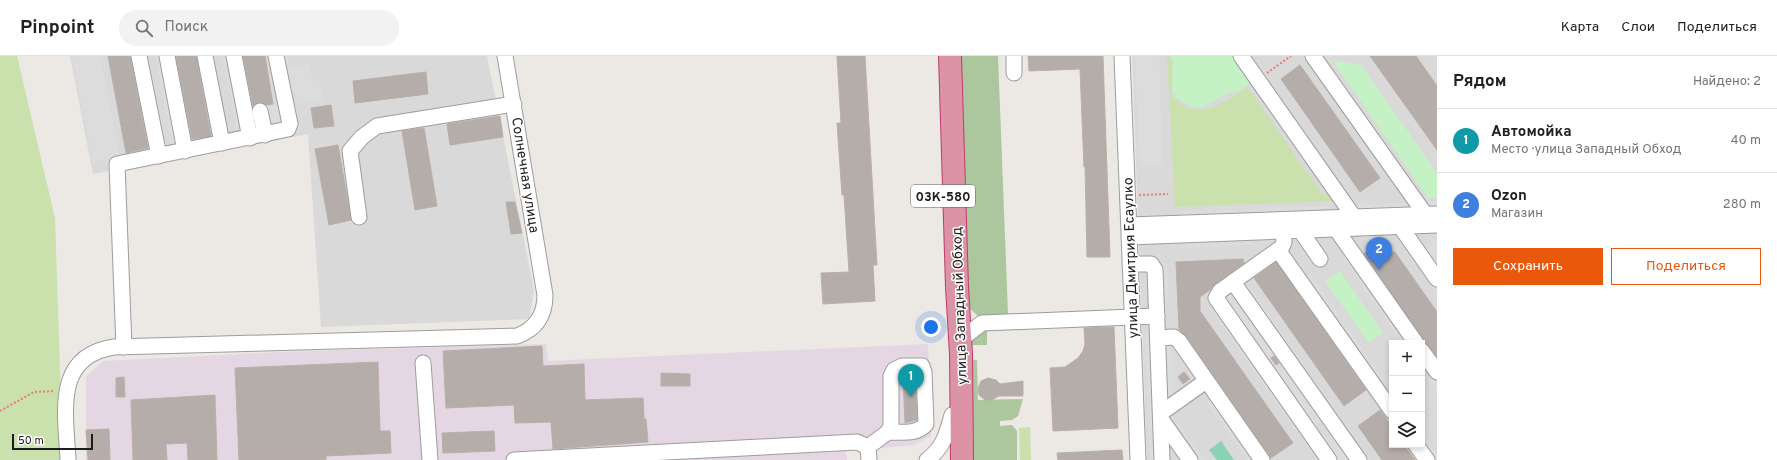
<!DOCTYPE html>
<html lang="ru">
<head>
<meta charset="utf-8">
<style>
  :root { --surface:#fff; --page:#f2f2f2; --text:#202124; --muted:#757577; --line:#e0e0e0; --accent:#ea580c }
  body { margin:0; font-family:Overpass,sans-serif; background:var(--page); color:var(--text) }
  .controls { position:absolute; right:12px; bottom:12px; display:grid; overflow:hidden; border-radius:0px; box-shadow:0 2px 6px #0003 }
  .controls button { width:36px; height:36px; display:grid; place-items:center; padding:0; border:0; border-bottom:1px solid var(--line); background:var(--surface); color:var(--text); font:20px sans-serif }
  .scale { position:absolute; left:12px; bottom:10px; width:81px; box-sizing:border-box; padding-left:4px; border:2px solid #1c1c1c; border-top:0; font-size:11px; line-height:14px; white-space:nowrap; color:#1c1c1c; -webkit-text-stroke:3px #fff; paint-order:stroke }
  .you { position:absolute; left:931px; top:271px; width:14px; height:14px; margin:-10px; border:3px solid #fff; border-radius:50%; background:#1a73e8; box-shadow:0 0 0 6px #1a73e833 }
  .badge { display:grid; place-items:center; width:26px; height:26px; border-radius:50%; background:var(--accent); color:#fff; font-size:13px; font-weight:700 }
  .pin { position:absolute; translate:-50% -33px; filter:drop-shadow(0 1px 2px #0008) }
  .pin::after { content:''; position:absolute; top:21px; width:14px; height:12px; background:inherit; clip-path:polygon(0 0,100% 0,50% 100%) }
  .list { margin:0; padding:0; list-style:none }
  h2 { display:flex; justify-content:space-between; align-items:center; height:52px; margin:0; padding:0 16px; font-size:17px }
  h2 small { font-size:13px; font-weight:400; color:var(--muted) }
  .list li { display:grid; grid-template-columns:26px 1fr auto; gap:12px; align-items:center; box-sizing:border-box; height:64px; padding:0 16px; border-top:1px solid var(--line) }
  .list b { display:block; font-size:15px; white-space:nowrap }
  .list p { margin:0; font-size:13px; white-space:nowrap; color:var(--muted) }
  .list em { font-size:13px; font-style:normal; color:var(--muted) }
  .actions { display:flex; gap:8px; padding:12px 16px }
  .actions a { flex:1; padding:9px 0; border:1px solid var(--accent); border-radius:0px; text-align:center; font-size:14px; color:var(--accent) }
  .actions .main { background:var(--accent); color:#fff }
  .icon { flex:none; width:22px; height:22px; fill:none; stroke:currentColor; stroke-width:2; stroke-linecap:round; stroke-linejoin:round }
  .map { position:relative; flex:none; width:1437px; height:404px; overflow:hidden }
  header { display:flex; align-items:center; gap:24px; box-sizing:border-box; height:56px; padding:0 20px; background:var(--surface); border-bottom:1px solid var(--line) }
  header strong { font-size:19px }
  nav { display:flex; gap:22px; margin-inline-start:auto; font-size:14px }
  .search { width:280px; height:36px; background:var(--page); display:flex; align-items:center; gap:10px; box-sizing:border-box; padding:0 14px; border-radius:22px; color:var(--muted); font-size:15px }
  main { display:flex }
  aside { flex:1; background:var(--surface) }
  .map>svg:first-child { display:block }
  .residential { fill:#dad9d9; fill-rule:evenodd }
  .industrial { fill:#e4d6e3 }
  .grass { fill:#cae1ae }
  .forest { fill:#acc69d }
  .park { fill:#c4f2c5 }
  .pitch { fill:#8ad2b1 }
  .parking { fill:#dcdcdc }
  .building { fill:#b5ada9; stroke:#bcafa7 }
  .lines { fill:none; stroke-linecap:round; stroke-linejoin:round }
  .minor-casing { stroke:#9d9d9d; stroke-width:17 }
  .highway-casing { stroke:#c13971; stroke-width:24 }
  .path { stroke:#e87c78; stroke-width:2; stroke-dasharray:2 2; stroke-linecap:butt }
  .minor { stroke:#fff; stroke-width:15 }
  .highway { stroke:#db93a5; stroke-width:22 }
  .labels { text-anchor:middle; stroke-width:3; stroke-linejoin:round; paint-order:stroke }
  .shield { fill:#fff; stroke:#606060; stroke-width:1 }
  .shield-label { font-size:13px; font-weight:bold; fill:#1c1c1c }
  .street-label { font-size:14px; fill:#1c1c1c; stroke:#fff }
</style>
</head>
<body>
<header>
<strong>Pinpoint</strong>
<div class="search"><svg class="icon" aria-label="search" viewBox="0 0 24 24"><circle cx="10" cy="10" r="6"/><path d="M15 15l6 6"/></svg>Поиск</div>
<nav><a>Карта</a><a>Слои</a><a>Поделиться</a></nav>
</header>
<main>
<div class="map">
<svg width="1437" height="404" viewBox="0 0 1437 404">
  <rect width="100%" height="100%" fill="#ece8e3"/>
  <g class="residential">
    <path d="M70,0h417l47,234 -5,29 -208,8 -13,-193 -215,40z"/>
    <path d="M1132,0h305v404h-290zM1392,287h30v102h-30z"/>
  </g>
  <path class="industrial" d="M546,288l2,17 380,-17 3,92 -17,9 -68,6 1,9h-761v-83l17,-16 177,-9z"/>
  <g class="grass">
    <path d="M0,0h17l38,162 8,242h-63z"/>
    <path d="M1167,0h2l3,6v34c5,4 10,9 15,12 21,8 43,-11 61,-20l75,107 6,-3 11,9 -165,6z"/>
    <path d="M1030,371l1,33h-11l-1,-32z"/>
  </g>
  <g class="forest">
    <path d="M960,0h38l10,258 -30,2 -9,-8z"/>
    <path d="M987,273v16h-15v15h5l1,40 45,-1 -5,17 -6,4 -12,1v5l12,-1 5,6v29h-46l-2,-113 4,-11z"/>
  </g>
  <g class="park">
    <path d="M1171,0h64l18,25 -16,11 -8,1 -27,14h-10l-15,-9 -5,-8 1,-29z"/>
    <path d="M1333,5l28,4 76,108v25h-9z"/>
    <path d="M1340,215l43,62 -14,10 -44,-62z"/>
  </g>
  <path class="pitch" d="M1221,385l13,19h-17l-8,-10z"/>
  <g class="parking">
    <path d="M72,0h28l20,101 -27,6z"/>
    <path d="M142,0h7l18,91 -6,1z"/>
    <path d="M155,0h6l18,89 -7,1z"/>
    <path d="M222,0h7l14,72 -6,1z"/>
    <path d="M279,0h8l7,36 -8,1z"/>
    <path d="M1135,0h24l4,109 -23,1z"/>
    <path d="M309,8l4,18 7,-2 4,19 -27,5 -7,-36z"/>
    <path d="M278,48l4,21 -31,7 -4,-21z"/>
    <path d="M296,49l5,26 -7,2 -5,-27z"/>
    <path d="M1437,146v7l-79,3 -5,-7z"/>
    <path d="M1328,150l6,7 -152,6v-8z"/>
    <path d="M1390,175v9l-26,1v-8z"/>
    <path d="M1253,181v8l-69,3v-8z"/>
    <path d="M1406,184l31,44v10l-36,-51z"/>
    <path d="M1435,184l2,3v28l-15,-22z"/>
    <path d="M1347,196l64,91h-9l-61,-87z"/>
    <path d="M1159,207h8l2,40h-8z"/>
    <path d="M1310,218l73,104 -6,4 -73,-104z"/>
    <path d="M1247,227l90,129 -5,4 -91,-128z"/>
    <path d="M1236,236l41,59 -13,9 -42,-59z"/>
    <path d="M1216,249l97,138 -6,4 -97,-138z"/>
    <path d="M1145,277h8l5,127h-8z"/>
    <path d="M1163,290h8l2,49 -8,1z"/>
    <path d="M1286,307l39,56 -13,10 -39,-56z"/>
    <path d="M1432,317l5,7v13l-11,-16z"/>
    <path d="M1212,342l44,62h-9l-41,-58z"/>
    <path d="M1342,362l29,42h-9l-26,-38z"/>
    <path d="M1180,369l25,35h-9l-22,-31z"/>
    <path d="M1335,377l19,27h-19l-13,-18z"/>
    <path d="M1422,377l15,21v6h-5l-10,-15z"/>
  </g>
  <g class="building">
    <path d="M108,0h22l18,92 -22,5z"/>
    <path d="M176,0h20l15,80 -19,3z"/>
    <path d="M243,0h22l8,48 -7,1 -7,-3 -6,4z"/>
    <path d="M837,0h28l12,209h-4l2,36 -52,3 -2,-31 28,-1 -5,-77h-2l-5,-72h4z"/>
    <path d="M1028,0h75l7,201h-23l-2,-90h-1l-4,-98 -51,2z"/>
    <path d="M1370,0h46l21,30v64z"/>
    <path d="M1300,9l80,113 -20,14 -79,-113z"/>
    <path d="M426,16l2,22 -73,9 -2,-22z"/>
    <path d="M331,49l3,21 -20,2 -3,-20z"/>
    <path d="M500,60l3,21 -53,8 -3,-21z"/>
    <path d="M424,72l13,78 -22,4 -13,-79z"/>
    <path d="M338,89l13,75 -22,5 -14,-76z"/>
    <path d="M506,146h9l7,31 -11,1z"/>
    <path d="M1395,196l42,60v45l-12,-14 -61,-90z"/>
    <path d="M1243,203l1,4 -29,21 -4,5 -11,8v14l93,132 -22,15 -85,-122 -7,-7 -3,-67z"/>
    <path d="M1276,206l90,128 -22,16 -90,-128z"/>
    <path d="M1114,271l4,101 -65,3 -3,-63 15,-1 13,-9 5,-7 2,-7 -1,-16z"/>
    <path d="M542,290l1,20 41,-2 1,36 58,-2 1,21h2l2,23 -95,7 -2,-27 -36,1 -1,-18 -68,3 -3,-57z"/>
    <path d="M1274,300l5,7 -3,2 -5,-7z"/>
    <path d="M378,306l2,69h10l1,22 -65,3v4h-87l-4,-92z"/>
    <path d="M1184,316l6,7 -7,5 -5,-7z"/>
    <path d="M661,317l29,1v12h-29z"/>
    <path d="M915,319l2,45 -12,3 -2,-47z"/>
    <path d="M124,321l1,20h-9v-19z"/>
    <path d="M988,322l8,2 4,4 23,-3v15h-24l-7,4h-7l-6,-5 -1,-7 3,-7z"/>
    <path d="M215,339l2,65h-29l-1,-17 -21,1 1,16h-34l-2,-60z"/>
    <path d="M1380,354l12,17v18h12l11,15h-33l-24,-34z"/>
    <path d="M109,373l1,31h-22l-2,-30z"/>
    <path d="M494,375l1,20 -52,2 -1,-20z"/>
    <path d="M1122,394l1,10h-65l-1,-7z"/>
  </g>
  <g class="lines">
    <defs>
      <g id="minor">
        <path d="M139,0l20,100"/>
        <path d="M167,0l18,95"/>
        <path d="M205,0l17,87"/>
        <path d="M234,0l16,82"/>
        <path d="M1014,0v17"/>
        <path d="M1122,0l16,404"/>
        <path d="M1241,0l113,161"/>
        <path d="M1313,0l112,158"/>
        <path d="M260,55l5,24"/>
        <path d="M359,161l-9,-66 12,-14 15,-11 137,-22"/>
        <path d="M1129,169l308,-11"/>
        <path d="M1400,170l37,53"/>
        <path d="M1336,173l80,114"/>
        <path d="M1300,174l20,29"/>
        <path d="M1283,175l1,11 -2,5 -62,44 -4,7 113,162"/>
        <path d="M1129,181l308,-12"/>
        <path d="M1278,194l114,161"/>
        <path d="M1130,208h21l4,6 7,190"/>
        <path d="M1233,226l126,178"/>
        <path d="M1158,282l16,-1 5,4 83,119"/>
        <path d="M961,287l3,-6 18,-14 175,-7"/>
        <path d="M124,291l-7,-183 171,-35 2,-5 -14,-68"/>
        <path d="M1422,295l15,21"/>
        <path d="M423,307l7,97"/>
        <path d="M1161,357l45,-32"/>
        <path d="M1161,363l29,41"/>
        <path d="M1416,389l11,15"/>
        <path d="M868,391l20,-15 3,-6v-50l3,-6 8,-4h20l2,6 2,52c-9,11 -25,8 -38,8"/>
        <path d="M68,404c-2,-46 -15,-104 46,-113l403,-11c19,-7 28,-21 28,-41l-40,-239"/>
        <path d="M514,404l343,-18 11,5 1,13"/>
        <path d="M927,404c16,-12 20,-26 25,-45"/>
      </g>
      <path id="highway" d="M950,0l7,231 4,67 1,106"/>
    </defs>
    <use href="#minor" class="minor-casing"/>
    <use href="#highway" class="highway-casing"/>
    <g class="path">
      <path d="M1267,17l24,-17"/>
      <path d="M1139,139l29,-1"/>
      <path d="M0,355l34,-19 21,-1"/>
    </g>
    <use href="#minor" class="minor"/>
    <use href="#highway" class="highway"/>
  </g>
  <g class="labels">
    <rect class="shield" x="911" y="129" width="64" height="22" rx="3"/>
    <g class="shield-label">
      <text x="943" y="145">03К-580</text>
    </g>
    <g class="street-label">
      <text transform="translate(526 119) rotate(81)" y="5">Солнечная улица</text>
      <text transform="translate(1130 202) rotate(-92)" y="5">улица Дмитрия Есаулко</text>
      <text transform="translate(959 250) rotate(-92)" y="5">улица Западный Обход</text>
    </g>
  </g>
</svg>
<div class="controls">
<button>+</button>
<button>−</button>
<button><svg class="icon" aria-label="layers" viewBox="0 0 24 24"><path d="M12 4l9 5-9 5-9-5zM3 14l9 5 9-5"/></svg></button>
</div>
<div class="scale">50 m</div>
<div class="you"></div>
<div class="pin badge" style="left:911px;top:341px;background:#0f9aa8">1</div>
<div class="pin badge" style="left:1379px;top:214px;background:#3f7fe0">2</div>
</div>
<aside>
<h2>Рядом<small>Найдено: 2</small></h2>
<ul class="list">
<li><span class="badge" style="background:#0f9aa8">1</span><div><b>Автомойка</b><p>Место · улица Западный Обход</p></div><em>40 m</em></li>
<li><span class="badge" style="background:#3f7fe0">2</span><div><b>Ozon</b><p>Магазин</p></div><em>280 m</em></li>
</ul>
<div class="actions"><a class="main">Сохранить</a><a>Поделиться</a></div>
</aside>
</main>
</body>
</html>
